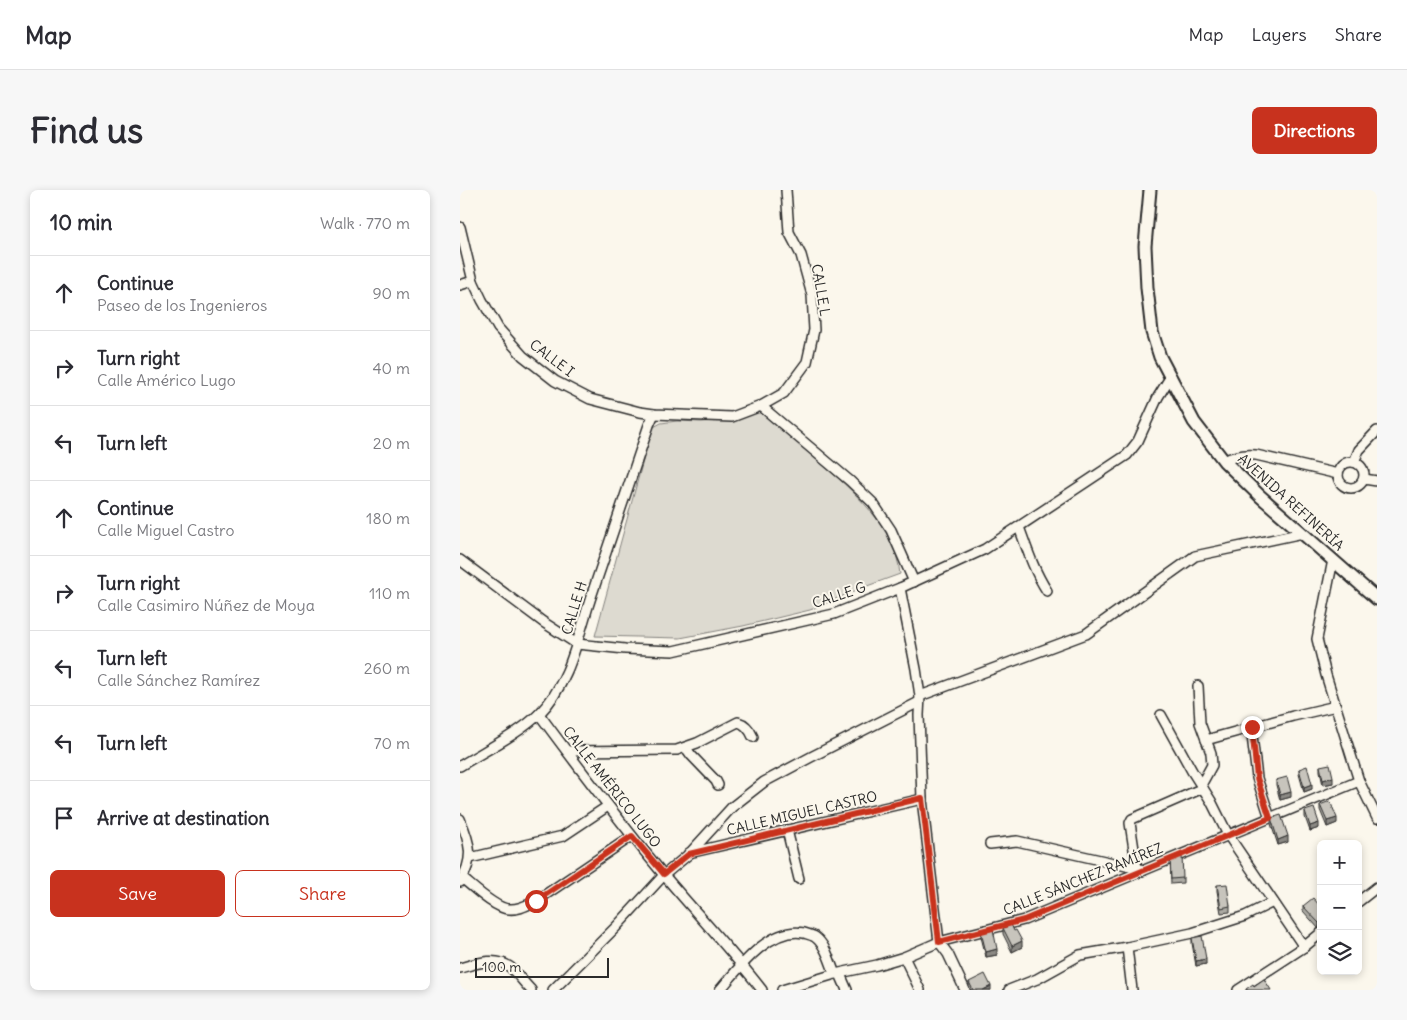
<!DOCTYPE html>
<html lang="en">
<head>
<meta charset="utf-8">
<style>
  :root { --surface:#fff; --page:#f7f7f7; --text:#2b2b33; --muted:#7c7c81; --line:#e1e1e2; --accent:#c8321e }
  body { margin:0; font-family:Delius,sans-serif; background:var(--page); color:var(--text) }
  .controls { position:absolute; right:15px; bottom:15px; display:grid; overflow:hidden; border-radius:8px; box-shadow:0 2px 8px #0003 }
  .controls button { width:45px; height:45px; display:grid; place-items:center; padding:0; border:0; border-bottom:1px solid var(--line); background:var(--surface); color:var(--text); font:25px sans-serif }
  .scale { position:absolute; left:15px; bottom:12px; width:134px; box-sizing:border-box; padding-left:5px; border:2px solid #2b2b2b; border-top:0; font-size:14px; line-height:18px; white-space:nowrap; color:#2b2b2b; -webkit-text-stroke:4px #fbf7ec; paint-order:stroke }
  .stop { position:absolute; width:15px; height:15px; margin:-11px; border:4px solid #c8321e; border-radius:50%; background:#fff }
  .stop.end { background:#c8321e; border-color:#fff; box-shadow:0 1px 5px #0008 }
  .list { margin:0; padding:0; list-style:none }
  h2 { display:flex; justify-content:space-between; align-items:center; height:65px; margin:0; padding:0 20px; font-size:21px }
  h2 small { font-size:16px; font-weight:400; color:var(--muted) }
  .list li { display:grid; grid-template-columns:32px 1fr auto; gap:15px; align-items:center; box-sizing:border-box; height:75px; padding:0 20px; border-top:1px solid var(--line) }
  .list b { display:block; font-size:19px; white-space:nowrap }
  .list p { margin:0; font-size:16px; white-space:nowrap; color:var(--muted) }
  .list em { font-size:16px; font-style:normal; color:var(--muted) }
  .actions { display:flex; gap:10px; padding:15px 20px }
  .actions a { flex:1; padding:11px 0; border:1px solid var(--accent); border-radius:8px; text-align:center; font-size:18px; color:var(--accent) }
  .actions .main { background:var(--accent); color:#fff }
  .icon { flex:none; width:28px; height:28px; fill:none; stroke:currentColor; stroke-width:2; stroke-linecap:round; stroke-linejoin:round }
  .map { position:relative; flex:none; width:917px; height:800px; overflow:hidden; border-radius:8px }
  header { display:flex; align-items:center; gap:30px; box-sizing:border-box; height:70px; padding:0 25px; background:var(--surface); border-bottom:1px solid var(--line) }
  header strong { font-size:24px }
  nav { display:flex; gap:28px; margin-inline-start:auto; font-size:18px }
  .intro { display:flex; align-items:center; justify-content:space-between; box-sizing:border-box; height:120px; padding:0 30px }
  h1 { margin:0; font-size:35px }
  .button { padding:12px 22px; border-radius:8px; background:var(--accent); color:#fff; font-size:18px; font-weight:700 }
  main { display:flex; gap:30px; padding:0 30px }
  aside { flex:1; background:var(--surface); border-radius:8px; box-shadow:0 2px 8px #0003 }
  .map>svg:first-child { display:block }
  .green { fill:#dddad0; stroke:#84827e }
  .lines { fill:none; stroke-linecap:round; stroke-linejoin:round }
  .street-casing { stroke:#2b2b2b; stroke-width:12 }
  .secondary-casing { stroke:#2b2b2b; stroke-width:15 }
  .street { stroke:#fbf7ec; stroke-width:9 }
  .secondary { stroke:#fbf7ec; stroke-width:11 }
  .wall { fill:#aba9a2; stroke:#2b2b2b }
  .shaded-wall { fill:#8b8984; stroke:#2b2b2b }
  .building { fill:#c7c4bc; stroke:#2b2b2b }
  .route { stroke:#c8321e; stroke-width:6 }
  .labels { text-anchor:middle; stroke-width:4; stroke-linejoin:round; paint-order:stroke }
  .street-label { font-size:14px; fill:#2b2b2b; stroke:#fbf7ec }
</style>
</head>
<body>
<header>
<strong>Map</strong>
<nav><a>Map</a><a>Layers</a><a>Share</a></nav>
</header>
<div class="intro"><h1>Find us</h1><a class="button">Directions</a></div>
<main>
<aside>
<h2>10 min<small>Walk · 770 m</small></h2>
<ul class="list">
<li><svg class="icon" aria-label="ahead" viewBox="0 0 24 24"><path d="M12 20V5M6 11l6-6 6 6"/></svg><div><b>Continue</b><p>Paseo de los Ingenieros</p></div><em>90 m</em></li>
<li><svg class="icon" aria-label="right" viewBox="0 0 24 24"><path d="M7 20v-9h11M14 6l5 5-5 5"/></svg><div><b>Turn right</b><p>Calle Américo Lugo</p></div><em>40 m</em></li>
<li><svg class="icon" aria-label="left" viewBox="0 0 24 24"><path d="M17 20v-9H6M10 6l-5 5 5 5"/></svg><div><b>Turn left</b></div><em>20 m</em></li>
<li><svg class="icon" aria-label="ahead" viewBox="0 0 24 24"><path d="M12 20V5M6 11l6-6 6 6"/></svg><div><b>Continue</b><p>Calle Miguel Castro</p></div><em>180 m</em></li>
<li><svg class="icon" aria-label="right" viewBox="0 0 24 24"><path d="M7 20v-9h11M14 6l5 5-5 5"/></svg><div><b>Turn right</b><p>Calle Casimiro Núñez de Moya</p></div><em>110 m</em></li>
<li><svg class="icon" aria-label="left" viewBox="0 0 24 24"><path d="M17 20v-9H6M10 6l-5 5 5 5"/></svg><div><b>Turn left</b><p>Calle Sánchez Ramírez</p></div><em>260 m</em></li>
<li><svg class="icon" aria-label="left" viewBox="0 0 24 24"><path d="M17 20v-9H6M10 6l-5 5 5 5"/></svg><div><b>Turn left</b></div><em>70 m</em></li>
<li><svg class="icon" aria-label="arrive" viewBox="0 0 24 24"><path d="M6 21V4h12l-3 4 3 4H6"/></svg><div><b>Arrive at destination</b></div></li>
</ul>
<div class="actions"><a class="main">Save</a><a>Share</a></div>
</aside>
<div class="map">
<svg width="917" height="800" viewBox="0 0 917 800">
  <rect width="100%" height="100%" fill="#fbf7ec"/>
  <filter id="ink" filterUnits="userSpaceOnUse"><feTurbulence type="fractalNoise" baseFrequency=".02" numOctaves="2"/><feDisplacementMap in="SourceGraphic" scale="10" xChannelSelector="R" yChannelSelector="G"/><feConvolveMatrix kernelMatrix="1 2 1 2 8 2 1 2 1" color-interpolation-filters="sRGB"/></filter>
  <g filter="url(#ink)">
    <path class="green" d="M300,218c20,18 39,35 58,52 34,31 77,65 82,114l-41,15 -49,21 -67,16 -63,12 -85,-2 57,-208 9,-5 16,-2 24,1 29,-2z"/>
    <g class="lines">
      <defs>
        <g id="street">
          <path d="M0,37l13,54 9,19 16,28 25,28 32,25 35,18 50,13 14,2 78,3 29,-11 23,-13 23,-31 7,-32 -2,-35 -11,-40 -12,-23 -3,-42"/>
          <path d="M0,95l13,-4"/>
          <path d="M301,216l89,75 23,22 18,27 23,52"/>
          <path d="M764,271c11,-6 20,-7 32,-6l82,19"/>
          <path d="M894,272l5,-12 18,-19"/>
          <circle cx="891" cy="285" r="13"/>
          <path d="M904,289l13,2"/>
          <path d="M559,337c8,22 15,44 28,64"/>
          <path d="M0,370l83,62 34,22 48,5 48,2 161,-37 66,-26 85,-39 142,-94 11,-14 20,-44 13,-21"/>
          <path d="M873,370l-16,79 9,36 33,106 18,37"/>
          <path d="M440,398l16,81 4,27 -1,19 3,84 17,143 9,12 17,36"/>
          <path d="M738,496l2,37 11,30 1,12 -11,20"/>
          <path d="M460,506l166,-62 109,-78 108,-23"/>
          <path d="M79,524c40,54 81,108 124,160 33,39 68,76 99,116"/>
          <path d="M701,525l31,56 19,30 17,34 76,112"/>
          <path d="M791,537l6,51 13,40"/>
          <path d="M746,550l87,-24 43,-10"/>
          <path d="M226,558l5,7 25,26 2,4"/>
          <path d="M107,561l110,-1 20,-7 41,-21c8,2 12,8 15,15"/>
          <path d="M0,576c24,-15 60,-33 79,-52 32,-32 39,-79 53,-120 19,-56 38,-113 57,-169l5,-11"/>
          <path d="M0,629c10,24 15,39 0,63"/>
          <path d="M327,640l12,49"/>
          <path d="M530,654l27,-3 127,29"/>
          <path d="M229,663l233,-54"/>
          <path d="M10,668l93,-22 45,-30"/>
          <path d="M677,679l-7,-46 2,-4 71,-31"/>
          <path d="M2,688c11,9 34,31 47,31 10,1 18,-4 27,-8l96,-65"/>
          <path d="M898,712l19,-15"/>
          <path d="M667,757l5,43"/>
          <path d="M444,767l16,33"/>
          <path d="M0,778c15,-4 35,-12 50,-1 7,6 14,16 21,23"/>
          <path d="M380,784l7,16"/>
          <path d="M93,800l63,-63 48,-52 25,-21 43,-47 32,-25 47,-25 108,-55"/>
          <path d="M260,800c19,-22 50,-64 84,-57 3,1 8,2 11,4 11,8 15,25 20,37"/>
          <path d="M322,800l53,-16 42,-9 27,-8 35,-15 85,-22 335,-139"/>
          <path d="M549,800l28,-11 43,-24 47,-8 65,-14 53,-17 28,-14"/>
          <path d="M778,800l66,-43 17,-14"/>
        </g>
        <path id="secondary" d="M690,0l-5,56 2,42 5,44 8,25 34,65 30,39 36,35 117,103"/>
      </defs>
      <use href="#street" class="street-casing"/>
      <use href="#secondary" class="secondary-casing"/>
      <use href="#street" class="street"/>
      <use href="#secondary" class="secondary"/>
    </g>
    <g class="wall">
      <path d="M860,576l13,17 -10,2 -3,-14z"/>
      <path d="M839,579l13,20 -8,3 -5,-18z"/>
      <path d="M816,590l15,17 -11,3 -4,-15z"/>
      <path d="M860,615l17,18 -10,4 -7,-17z"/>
      <path d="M845,621l14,17 -9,3 -5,-14z"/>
      <path d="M811,628l17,24 -10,3 -7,-21z"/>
      <path d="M710,668l13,20v5l-12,1z"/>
      <path d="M757,695l13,21v6l-9,1 -4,-22z"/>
      <path d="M843,716l18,1 -2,22 -16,-18z"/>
      <path d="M543,738l11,3 8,16 -10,5 -9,-18z"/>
      <path d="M521,742l16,23 -11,2 -5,-20z"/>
      <path d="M732,748l14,26 -10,2 -4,-23z"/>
      <path d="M509,792l22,8h-20l-2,-3z"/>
    </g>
    <g class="shaded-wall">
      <path d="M873,587v6l-10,2v-5z"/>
      <path d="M852,594v5l-8,3v-5z"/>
      <path d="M831,602v5l-11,3v-5z"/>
      <path d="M877,628v5l-10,4v-6z"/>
      <path d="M859,633v5l-9,3v-5z"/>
      <path d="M828,646v6l-10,3v-5z"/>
      <path d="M861,731v6l-2,2v-6z"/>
      <path d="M562,751v6l-10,5v-6z"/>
      <path d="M537,759v6l-11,2v-5z"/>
      <path d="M746,769v5l-10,2v-5z"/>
      <path d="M531,796v4h-8z"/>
    </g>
    <g class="building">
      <path d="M870,574l3,13 -10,3 -3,-14z"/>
      <path d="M847,576l5,18 -8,3 -5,-18z"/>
      <path d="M827,587l4,15 -11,3 -4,-15z"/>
      <path d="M870,611l7,17 -10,3 -7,-16z"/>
      <path d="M854,618l5,15 -9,3 -5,-15z"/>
      <path d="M821,625l7,21 -10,4 -7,-22z"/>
      <path d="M722,666l1,22 -12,1 -1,-21z"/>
      <path d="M767,694l3,22 -9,2 -4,-23z"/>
      <path d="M853,708l8,9v14l-2,2 -16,-17z"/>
      <path d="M551,734l3,7 2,-1 6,11 -10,5 -9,-18z"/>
      <path d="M533,739l4,20 -11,3 -5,-20z"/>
      <path d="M742,746l4,23 -10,2 -4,-23z"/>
      <path d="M525,784l6,12 -8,4h-10l-4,-8z"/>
      <path d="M804,789l7,11h-25v-1l7,-5 1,2z"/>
    </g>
  </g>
  <g class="lines" filter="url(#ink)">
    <path class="route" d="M76,711l96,-65 32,38 25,-20 233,-56 17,144 85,-22 246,-102 -13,-40 -5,-51"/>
  </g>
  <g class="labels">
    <g class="street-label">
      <text transform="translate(361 100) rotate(80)" y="5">CALLE L</text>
      <text transform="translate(92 168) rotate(37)" y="5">CALLE I</text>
      <text transform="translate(831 312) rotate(42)" y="5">AVENIDA REFINERÍA</text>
      <text transform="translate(379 405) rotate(-18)" y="5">CALLE G</text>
      <text transform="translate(114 418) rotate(-73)" y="5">CALLE H</text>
      <text transform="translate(152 597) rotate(52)" y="5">CALLE AMÉRICO LUGO</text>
      <text transform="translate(342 623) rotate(-13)" y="5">CALLE MIGUEL CASTRO</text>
      <text transform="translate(623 689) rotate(-22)" y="5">CALLE SÁNCHEZ RAMÍREZ</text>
    </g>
  </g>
</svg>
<div class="controls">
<button>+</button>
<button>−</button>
<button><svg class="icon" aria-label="layers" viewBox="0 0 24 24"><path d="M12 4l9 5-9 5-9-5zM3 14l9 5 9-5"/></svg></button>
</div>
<div class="scale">100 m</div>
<div class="stop" style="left:76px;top:711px"></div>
<div class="stop end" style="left:792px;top:537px"></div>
</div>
</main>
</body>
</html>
